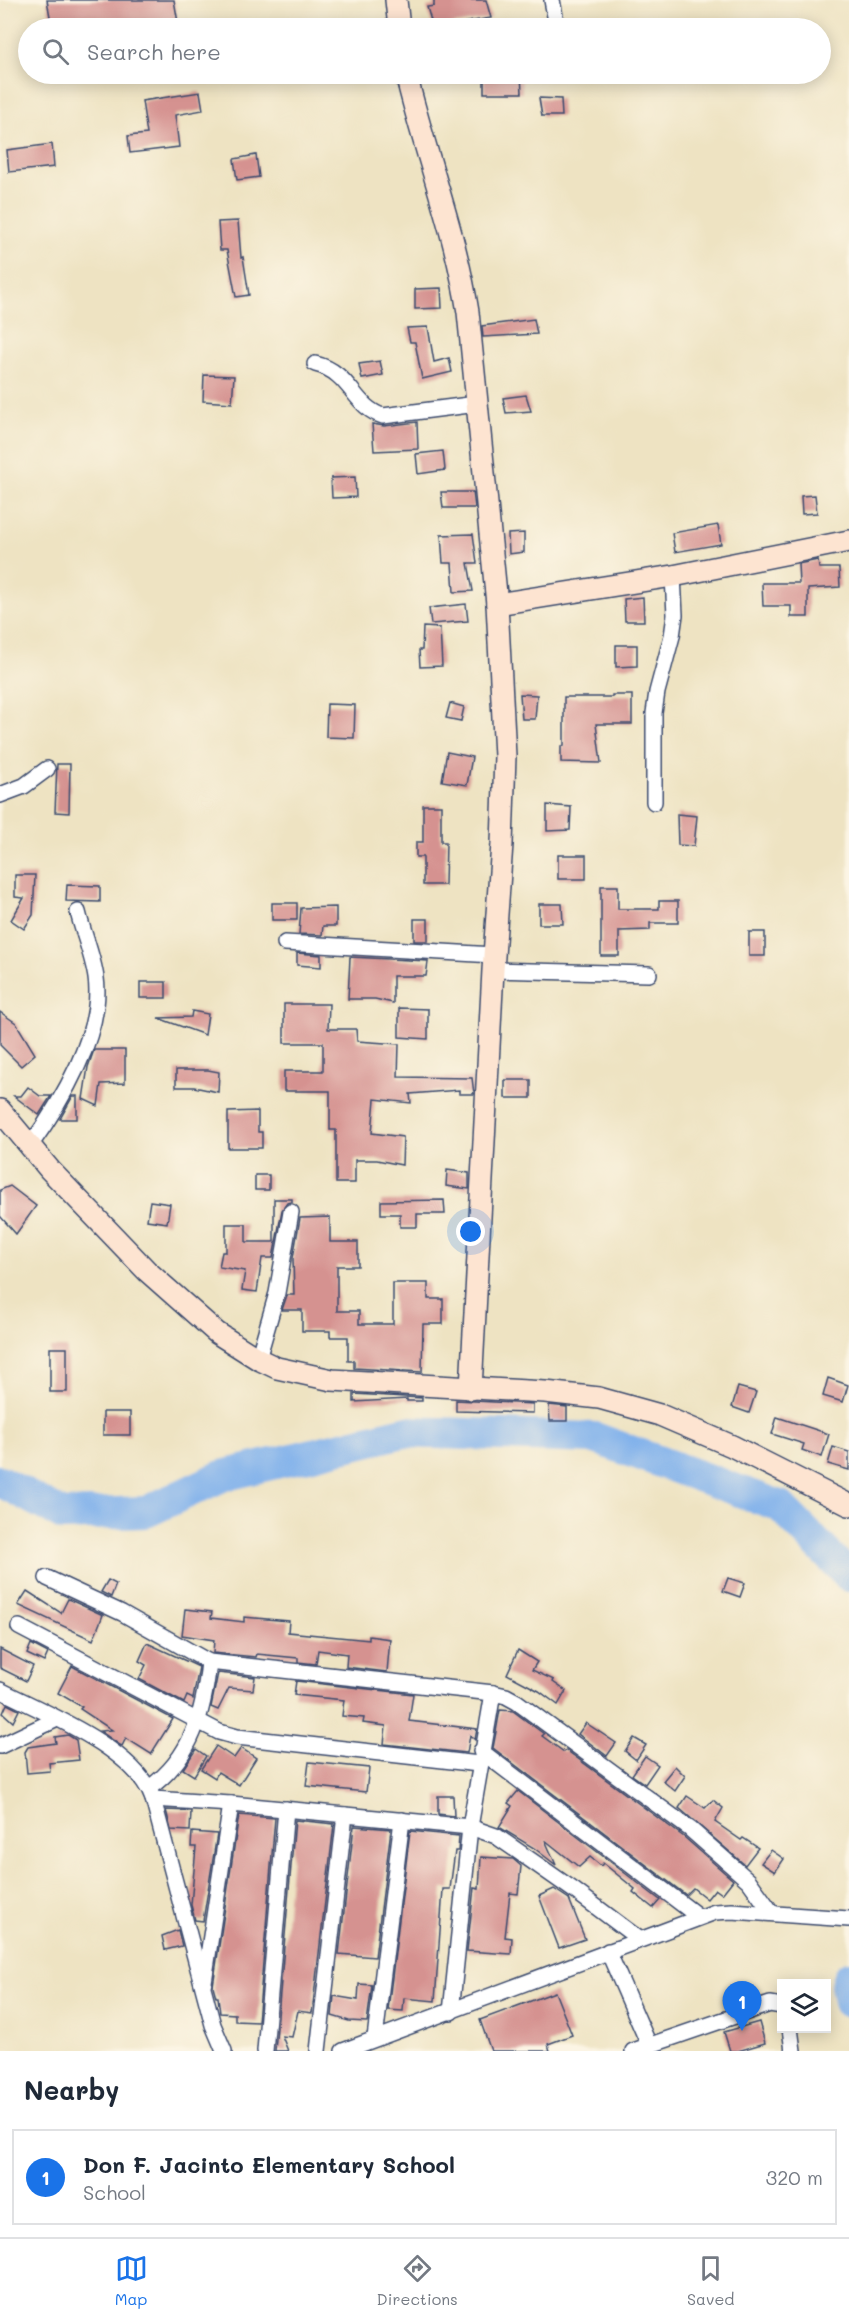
<!DOCTYPE html>
<html lang="en">
<head>
<meta charset="utf-8">
<style>
  :root { --surface:#fff; --page:#f2f2f3; --text:#1f2937; --muted:#747a83; --line:#e0e1e3; --accent:#1a73e8 }
  body { margin:0; font-family:Mali,sans-serif; background:var(--page); color:var(--text) }
  .controls { position:absolute; right:18px; bottom:18px; display:grid; overflow:hidden; border-radius:0px; box-shadow:0 3px 15px #0003 }
  .controls button { width:54px; height:54px; display:grid; place-items:center; padding:0; border:0; border-bottom:2px solid var(--line); background:var(--surface); color:var(--text); font:30px sans-serif }
  .you { position:absolute; left:471px; top:1232px; width:21px; height:21px; margin:-15px; border:4px solid #fff; border-radius:50%; background:#1a73e8; box-shadow:0 0 0 9px #1a73e833 }
  .badge { display:grid; place-items:center; width:39px; height:39px; border-radius:50%; background:var(--accent); color:#fff; font-size:20px; font-weight:700 }
  .pin { position:absolute; translate:-50% -50px; filter:drop-shadow(0 2px 3px #0008) }
  .pin::after { content:''; position:absolute; top:32px; width:21px; height:18px; background:inherit; clip-path:polygon(0 0,100% 0,50% 100%) }
  .list { margin:0; padding:0; list-style:none }
  h2 { display:flex; justify-content:space-between; align-items:center; height:78px; margin:0; padding:0 24px; font-size:26px }
  h2 small { font-size:20px; font-weight:400; color:var(--muted) }
  .list li { display:grid; grid-template-columns:39px 1fr auto; gap:18px; align-items:center; box-sizing:border-box; height:96px; margin:0 12px 12px; padding:0 12px; border:2px solid var(--line); border-radius:0px }
  .list b { display:block; font-size:22px; white-space:nowrap }
  .list p { margin:0; font-size:20px; white-space:nowrap; color:var(--muted) }
  .list em { font-size:20px; font-style:normal; color:var(--muted) }
  .icon { flex:none; width:33px; height:33px; fill:none; stroke:currentColor; stroke-width:2; stroke-linecap:round; stroke-linejoin:round }
  .map { position:relative; flex:none; width:849px; height:2051px; overflow:hidden }
  .search { position:absolute; background:var(--surface); box-shadow:0 3px 15px #0003; left:18px; right:18px; top:18px; height:66px; display:flex; align-items:center; gap:15px; box-sizing:border-box; padding:0 21px; border-radius:33px; color:var(--muted); font-size:22px }
  .sheet { height:186px; background:var(--surface) }
  nav { display:flex; justify-content:space-around; align-items:center; box-sizing:border-box; height:84px; border-top:2px solid var(--line); background:var(--surface); font-size:16px; color:var(--muted) }
  nav a { display:grid; justify-items:center; gap:3px }
  nav .on { color:var(--accent) }
  .map>svg:first-child { display:block }
  .lines { fill:none; stroke-linecap:round; stroke-linejoin:round }
  .river { stroke:#7fb0eb; stroke-width:32 }
  .building { fill:#d59290 }
  .street-casing { stroke:#3b4a6d; stroke-width:18 }
  .secondary-casing { stroke:#3b4a6d; stroke-width:24 }
  .street { stroke:#fff; stroke-width:15 }
  .secondary { stroke:#fde4d1; stroke-width:21 }
</style>
</head>
<body>
<div class="map">
<svg width="849" height="2051" viewBox="0 0 849 2051">
  <rect width="100%" height="100%" fill="#fcf5e5"/>
  <filter id="ink" filterUnits="userSpaceOnUse"><feTurbulence type="fractalNoise" baseFrequency=".0167" numOctaves="2"/><feDisplacementMap in="SourceGraphic" scale="12" xChannelSelector="R" yChannelSelector="G"/><feConvolveMatrix kernelMatrix="1 2 1 2 8 2 1 2 1" color-interpolation-filters="sRGB"/></filter>
  <filter id="wash" filterUnits="userSpaceOnUse"><feTurbulence type="fractalNoise" baseFrequency=".008" numOctaves="4" result="noise"/><feDisplacementMap in="SourceGraphic" scale="24" xChannelSelector="R" yChannelSelector="G"/><feGaussianBlur stdDeviation="1.35" result="paint"/><feColorMatrix in="noise" values="0 0 0 0 0 0 0 0 0 0 0 0 0 0 0 0 0 1.4 0 .05"/><feComposite in="paint" operator="in"/></filter>
  <g filter="url(#wash)">
    <rect width="100%" height="100%" fill="#eee3c2"/>
    <g class="lines">
      <g class="river">
        <path d="M0,1481l63,34 83,-3 76,-36 182,-44 191,6 185,68 69,70"/>
        <path d="M849,1977l-3,8 3,17"/>
      </g>
    </g>
    <g id="blocks">
      <g class="building">
        <path d="M47,0h127l5,28h-127z"/>
        <path d="M434,0h52l5,18 -58,10 -6,-21 7,-1z"/>
        <path d="M484,74h37l1,19h-38z"/>
        <path d="M200,92l3,18 -28,5 4,32 -49,6 -2,-17 19,-2 -5,-33z"/>
        <path d="M539,98l22,1 1,17h-20z"/>
        <path d="M52,144l2,23 -45,5 -2,-22z"/>
        <path d="M256,155l3,22 -22,3 -3,-21z"/>
        <path d="M238,221l3,37 2,-1 6,38 -13,2 -9,-47h-7l-2,-28z"/>
        <path d="M441,288l1,20 -27,1v-20z"/>
        <path d="M534,319l3,15 -54,3 -1,-11z"/>
        <path d="M428,327l6,35 15,-4 3,14 -30,7 -7,-37h-5l-3,-14z"/>
        <path d="M380,361l3,14 -21,4 -3,-15z"/>
        <path d="M204,375l30,1 -2,27 -29,-2z"/>
        <path d="M526,395l5,16 -25,2 -3,-15z"/>
        <path d="M417,422l1,27 -44,2 -2,-27 12,2z"/>
        <path d="M443,451l2,19 -27,4 -2,-20z"/>
        <path d="M355,477l1,20 -24,1 -1,-20z"/>
        <path d="M441,492h32l2,16h-32z"/>
        <path d="M815,495l2,18 -15,1 -1,-18z"/>
        <path d="M718,525l3,19 -46,8 -3,-19z"/>
        <path d="M524,533v19l-15,2 -1,-20z"/>
        <path d="M473,534l4,29h-9l5,28 -19,1 -2,-29h-9l-2,-28z"/>
        <path d="M818,560l1,8h20l1,19 -32,2v28h-17v-11h-28l-1,-23h37l-1,-19z"/>
        <path d="M643,597l1,24h-19l-1,-22z"/>
        <path d="M466,604l2,17 -37,3 -2,-16z"/>
        <path d="M423,627l17,1 2,38 -22,1 -1,-17h3z"/>
        <path d="M616,645h21v21l-21,1z"/>
        <path d="M520,694l17,1 -2,24h-13z"/>
        <path d="M612,695h20v29h-36l5,39 -40,-1v-16h3v-49h48z"/>
        <path d="M450,703l14,4 -3,14 -15,-3z"/>
        <path d="M327,704l28,1 -1,33 -28,-1z"/>
        <path d="M447,752l25,5 -5,28 -25,-4z"/>
        <path d="M57,764h13l-1,49 -14,-1z"/>
        <path d="M423,805h18v37h5l-1,43h-22v-28h-7v-15h7z"/>
        <path d="M547,805l24,2 -1,23 -23,1z"/>
        <path d="M677,814l20,2 -3,30 -16,-1z"/>
        <rect x="558" y="855" width="28" height="24"/>
        <path d="M15,875h20l-2,40 -9,14 -13,-9 13,-22 -9,-1z"/>
        <path d="M67,885l33,1v16l-34,-1z"/>
        <path d="M601,886h17v23h41v-8h19v22h-28v7l-31,1v25h-18z"/>
        <rect x="272" y="903" width="25" height="17"/>
        <path d="M539,904h23l1,20h-24z"/>
        <path d="M336,907v19h-13l-1,9 -23,-1 2,-26z"/>
        <rect x="414" y="919" width="14" height="22"/>
        <rect x="749" y="932" width="16" height="24"/>
        <path d="M297,953l24,2v12l-24,-2z"/>
        <path d="M350,957l78,4v1l-2,14h-33v27l-18,-4h-27z"/>
        <rect x="140" y="982" width="26" height="16"/>
        <path d="M284,1004h45l-1,25h28l1,12 42,3 -1,33 74,1 2,16h-15v-4l-49,4 1,9 -36,-4 -3,34 31,4 -1,28 -25,-5h-22v23h-19v-53h-6v-39h-46v-20h39v-28h-39z"/>
        <path d="M399,1008l29,1v30l-29,-2z"/>
        <path d="M192,1011l16,3 -3,21 -47,-17 33,-1z"/>
        <path d="M0,1012l16,11 19,31 -14,12 -21,-21z"/>
        <path d="M94,1050h31v33l-24,1 -3,22 -15,-7 5,-32z"/>
        <path d="M176,1070h32l11,2 -1,20 -24,-5h-18z"/>
        <rect x="505" y="1080" width="26" height="18"/>
        <path d="M28,1087l12,9h11l-12,19 -25,-19h7z"/>
        <path d="M73,1096h4v23h-17z"/>
        <path d="M258,1111v21h4v16h-34v-36z"/>
        <path d="M447,1170l22,3v16l-23,-3z"/>
        <rect x="255" y="1175" width="14" height="15"/>
        <path d="M10,1186l26,20 -20,28 -16,-18v-26z"/>
        <path d="M274,1199h18v3l-5,1 -5,7 -9,48h-11l-5,34 -15,-2 3,-19 -26,-4 3,-15h4v-28h20v18h28z"/>
        <path d="M444,1200l1,14h-28v13h-17v-13h-19v-13z"/>
        <path d="M150,1201l20,3 -3,19 -20,-3z"/>
        <path d="M330,1217v25h28v24h-21v45h22v13h34v-41h35v16h15v25h-20l-1,48 -68,-4v-7h-6v-24h-18v-6h-28v-21h-20l5,-15h7l-1,-37 7,-40z"/>
        <rect x="50" y="1348" width="17" height="44"/>
        <path d="M828,1378l20,7 -5,17 -20,-6z"/>
        <path d="M738,1387l18,5 -7,21 -17,-6z"/>
        <path d="M354,1394l68,4v3h-15v-2l-53,3z"/>
        <path d="M456,1400l77,4v9l-77,-2z"/>
        <path d="M549,1405l18,2v14h-17z"/>
        <rect x="103" y="1412" width="27" height="23"/>
        <path d="M777,1417l52,17 -7,23 -20,-7 2,-6 -32,-10z"/>
        <path d="M833,1447l16,5v18l-21,-6z"/>
        <path d="M728,1578l17,5 -5,14 -17,-6z"/>
        <path d="M108,1580l8,4 -5,13 -10,-5z"/>
        <path d="M27,1591l34,22 7,-14 35,16 -10,25 -75,-35z"/>
        <path d="M185,1609l27,3 -1,6 33,4v-5l45,4 -1,11 81,8v-4l21,3 -3,33 -41,-5 1,-13 -29,-4 -2,14 -18,-2v-4l-41,-4 -1,3 -43,-4 1,-13 -32,-5z"/>
        <path d="M147,1643l52,24 -6,32 -6,-3 -3,7 -45,-24 7,-14 -7,-4z"/>
        <path d="M31,1644l17,9 -4,9 -17,-8z"/>
        <path d="M0,1649l33,17 -7,15 -26,-13z"/>
        <path d="M518,1650l19,12 -5,8 22,10 -1,2 13,9 -8,14 -19,-14 -32,-17z"/>
        <path d="M72,1666l101,53 -22,35 -25,-16 -4,8 -2,-1 -20,-14 12,-1 -32,-21 2,-2 -24,-14z"/>
        <path d="M218,1673l37,4 -2,13 -24,-2 -11,22 -7,-3z"/>
        <path d="M296,1681l117,13 -4,27 68,8 -2,11 -5,-5 -3,18 -83,-9 2,-18 -23,-3 1,-5 -22,-2 2,-16 -50,-5z"/>
        <path d="M7,1704l12,6 -6,12 -10,-9z"/>
        <path d="M500,1710l13,1 31,23 -2,2 22,16 2,-2 118,87 49,43 -11,14 -7,-5 -8,10 -14,-11 -7,7 -193,-147z"/>
        <path d="M586,1723l30,20 -9,13 -29,-22z"/>
        <path d="M68,1735l8,5 3,20 -30,3 1,8 -23,2 -2,-21 3,-5 28,-4 -1,-6z"/>
        <path d="M634,1738l12,7 -10,15 -11,-9z"/>
        <path d="M216,1746l18,12 7,-10 15,10 -17,27 -21,-13 -3,6 -14,-9z"/>
        <path d="M196,1749l10,7 -12,20 -11,-7z"/>
        <path d="M645,1756l13,9 -13,19 -13,-9z"/>
        <path d="M309,1762l60,6 -3,24 -60,-6z"/>
        <path d="M675,1766l10,10 -10,15 -12,-10z"/>
        <path d="M518,1791l142,109 -7,8 -20,-16 2,-3 -32,-26 -2,3 -11,-9 -11,10 -34,-27 11,25 -22,-17 -35,-21 13,-21 -4,-3z"/>
        <path d="M438,1796h15l1,20 -16,-2z"/>
        <path d="M687,1796l18,12 8,-8 10,8 -8,14 26,18 2,-2 15,10 -13,17 -66,-57z"/>
        <path d="M166,1810l25,1 -1,20 -19,-1z"/>
        <path d="M239,1815l36,3 -17,204 -23,-1v-7l-15,-1 -2,-16h-2l-3,-11z"/>
        <path d="M295,1820l39,4 -22,189 -14,-2 -6,26 -10,-1 6,15h-13z"/>
        <path d="M354,1826l37,3 -16,128 -36,-3z"/>
        <path d="M410,1831l49,5 -1,15h-3l-5,38h-7l-8,112 -31,-3 -1,13 -15,-1z"/>
        <path d="M192,1832l25,2 -14,87 -8,-1 -4,-15 5,-58h-5z"/>
        <path d="M771,1850l13,9 -9,13 -14,-9z"/>
        <path d="M481,1857l32,2 8,7 -3,28 -8,-1 -5,44 7,1 -1,16 -44,-3 7,-63 5,1z"/>
        <path d="M554,1889l15,10 16,40 -26,9 -20,-52z"/>
        <path d="M178,1930l4,16 -17,4 -3,-14z"/>
        <path d="M359,1984l13,1 -5,37 -18,-1 -17,-5 2,-20 24,4z"/>
        <path d="M555,1992l17,43 -24,9 2,7h-59l-11,-31z"/>
        <path d="M759,2022l6,21 -27,8h-8l-6,-19z"/>
      </g>
    </g>
  </g>
  <g filter="url(#ink)">
    <use href="#blocks" fill-opacity="0" stroke="#3b4a6d" stroke-width="1.5"/>
    <g class="lines">
      <defs>
        <g id="street">
          <path d="M552,0l3,16"/>
          <path d="M315,364c36,8 38,43 68,52l94,-12"/>
          <path d="M0,795l24,-9 23,-17"/>
          <path d="M654,802v-89l3,-21 15,-56 3,-21 -2,-39"/>
          <path d="M285,943l209,12"/>
          <path d="M493,970l156,4"/>
          <path d="M30,1146c30,-42 74,-114 66,-168 -3,-22 -13,-45 -18,-66"/>
          <path d="M258,1359l19,-66 14,-81"/>
          <path d="M47,1578l75,35 87,49"/>
          <path d="M19,1627l200,105 18,5 242,27"/>
          <path d="M0,1690c45,23 136,59 153,109l60,226 11,26"/>
          <path d="M0,1746l57,-27"/>
          <path d="M481,1751l218,166"/>
          <path d="M149,1788c43,-30 55,-77 60,-126l284,31 13,3 11,6 173,127 59,52 23,32"/>
          <path d="M153,1799l78,5 239,23 26,9 79,55 64,48"/>
          <path d="M608,1951l41,94"/>
          <path d="M204,1982l27,-178"/>
          <path d="M451,2012l19,-185 23,-134"/>
          <path d="M790,2028l3,23"/>
          <path d="M375,2038l27,-218"/>
          <path d="M265,2051l21,-242"/>
          <path d="M318,2051l27,-236"/>
          <path d="M343,2051l372,-139 17,-1 117,8"/>
          <path d="M633,2051l137,-47 12,2"/>
        </g>
        <g id="secondary">
          <path d="M396,0l3,28"/>
          <path d="M406,74c19,80 49,156 62,238l29,292 8,152 -3,88 -9,126 -22,419"/>
          <path d="M497,604l176,-28 176,-35"/>
          <path d="M0,1110l50,60 97,101 70,62 41,26 19,9 55,12 213,12 54,6 61,17 72,31 117,59"/>
        </g>
      </defs>
      <use href="#street" class="street-casing"/>
      <use href="#secondary" class="secondary-casing"/>
      <use href="#street" class="street"/>
      <use href="#secondary" class="secondary"/>
    </g>
  </g>
</svg>
<div class="controls">
<button><svg class="icon" aria-label="layers" viewBox="0 0 24 24"><path d="M12 4l9 5-9 5-9-5zM3 14l9 5 9-5"/></svg></button>
</div>
<div class="you"></div>
<div class="pin badge" style="left:742px;top:2031px">1</div>
<div class="search"><svg class="icon" aria-label="search" viewBox="0 0 24 24"><circle cx="10" cy="10" r="6"/><path d="M15 15l6 6"/></svg>Search here</div>
</div>
<section class="sheet">
<h2>Nearby<small></small></h2>
<ul class="list">
<li><span class="badge">1</span><div><b>Don F. Jacinto Elementary School</b><p>School</p></div><em>320 m</em></li>
</ul>
</section>
<nav>
<a class="on"><svg class="icon" aria-label="map" viewBox="0 0 24 24"><path d="M3 6l6-2 6 2 6-2v14l-6 2-6-2-6 2zM9 4v14M15 6v14"/></svg>Map</a>
<a><svg class="icon" aria-label="directions" viewBox="0 0 24 24"><path d="M12 3l9 9-9 9-9-9zM9 14v-3h6M13 9l2 2-2 2"/></svg>Directions</a>
<a><svg class="icon" aria-label="saved" viewBox="0 0 24 24"><path d="M7 4h10v16l-5-4-5 4z"/></svg>Saved</a>
</nav>
</body>
</html>
